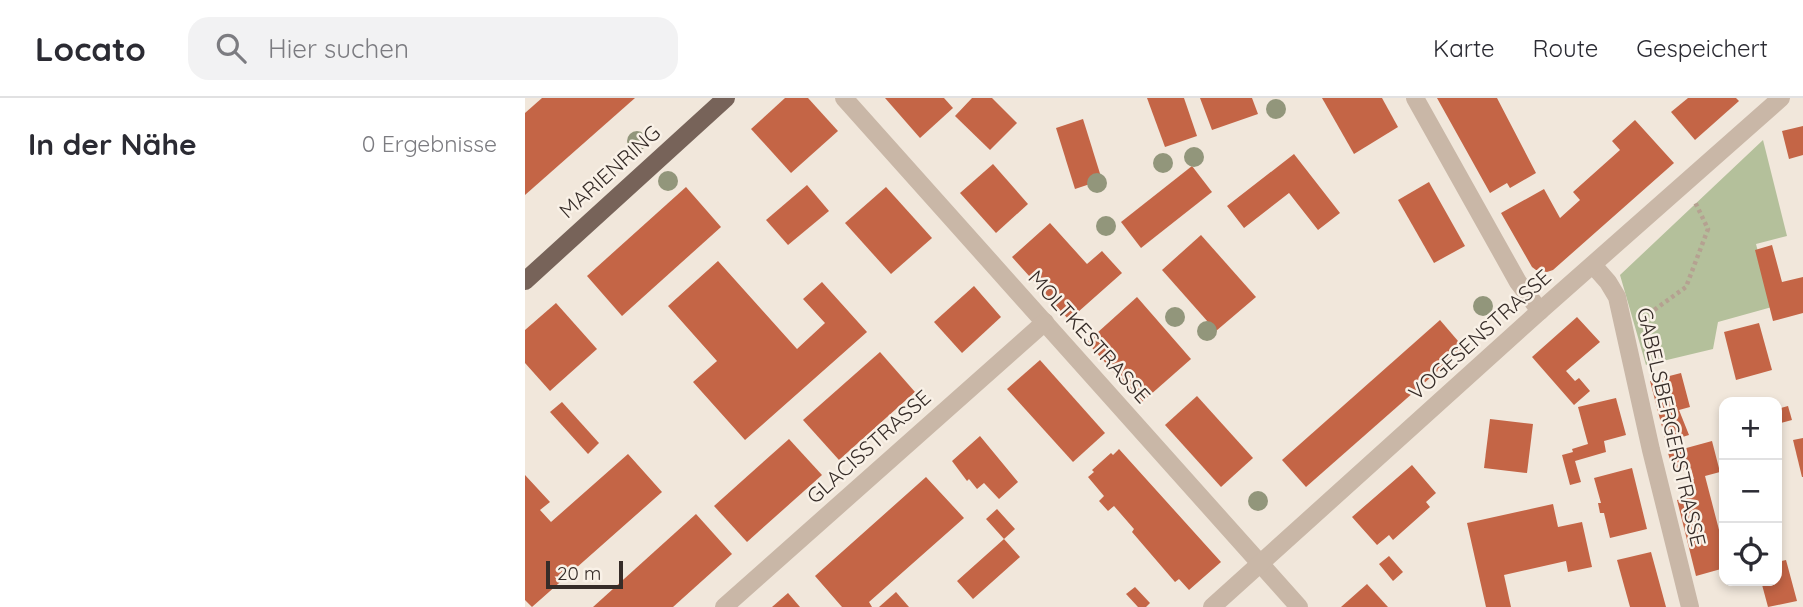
<!DOCTYPE html>
<html lang="de">
<head>
<meta charset="utf-8">
<style>
  :root { --surface:#fff; --page:#f2f2f3; --text:#2b2b33; --muted:#7c7c81; --line:#e1e1e2 }
  body { margin:0; font-family:Quicksand,sans-serif; background:var(--page); color:var(--text) }
  .controls { position:absolute; right:21px; bottom:21px; display:grid; overflow:hidden; border-radius:14px; box-shadow:0 4px 10px #0003 }
  .controls button { width:63px; height:63px; display:grid; place-items:center; padding:0; border:0; border-bottom:2px solid var(--line); background:var(--surface); color:var(--text); font:35px sans-serif }
  .scale { position:absolute; left:21px; bottom:18px; width:77px; box-sizing:border-box; padding-left:7px; border:4px solid #362c28; border-top:0; font-size:19px; line-height:24px; white-space:nowrap; color:#362c28; -webkit-text-stroke:5px #f9f1e7; paint-order:stroke }
  .list { margin:0; padding:0; list-style:none }
  h2 { display:flex; justify-content:space-between; align-items:center; height:91px; margin:0; padding:0 28px; font-size:30px }
  h2 small { font-size:23px; font-weight:400; color:var(--muted) }
  .icon { flex:none; width:38px; height:38px; fill:none; stroke:currentColor; stroke-width:2; stroke-linecap:round; stroke-linejoin:round }
  .map { position:relative; flex:none; width:1278px; height:509px; overflow:hidden }
  header { display:flex; align-items:center; gap:42px; box-sizing:border-box; height:98px; padding:0 35px; background:var(--surface); border-bottom:2px solid var(--line) }
  header strong { font-size:33px }
  nav { display:flex; gap:38px; margin-inline-start:auto; font-size:24px }
  .search { width:490px; height:63px; background:var(--page); display:flex; align-items:center; gap:18px; box-sizing:border-box; padding:0 24px; border-radius:21px; color:var(--muted); font-size:26px }
  main { display:flex }
  aside { flex:1; background:var(--surface) }
  .map>svg:first-child { display:block }
  .green { fill:#b4c09b }
  .building { fill:#c46546 }
  .lines { fill:none; stroke-linecap:round; stroke-linejoin:round }
  .path { stroke:#b5a191; stroke-width:4.5; stroke-dasharray:3.5 3.5; stroke-linecap:butt }
  .minor { stroke:#c9b7a7; stroke-width:18 }
  .major { stroke:#776359; stroke-width:18 }
  .tree { fill:#92967b }
  .labels { text-anchor:middle; stroke-width:5; stroke-linejoin:round; paint-order:stroke }
  .street-label { font-size:21px; fill:#362c28; stroke:#f9f1e7 }
</style>
</head>
<body>
<header>
<strong>Locato</strong>
<div class="search"><svg class="icon" aria-label="search" viewBox="0 0 24 24"><circle cx="10" cy="10" r="6"/><path d="M15 15l6 6"/></svg>Hier suchen</div>
<nav><a>Karte</a><a>Route</a><a>Gespeichert</a></nav>
</header>
<main>
<aside>
<h2>In der Nähe<small>0 Ergebnisse</small></h2>
<ul class="list">
</ul>
</aside>
<div class="map">
<svg width="1278" height="509" viewBox="0 0 1278 509">
  <rect width="100%" height="100%" fill="#f1e7db"/>
  <path class="green" d="M1238,42l24,96 -31,8 16,63 -54,15 -5,27 -67,16 -26,-90z"/>
  <g class="building">
    <path d="M17,0h93l-110,97v-82z"/>
    <path d="M260,0h23l30,33 -47,42 -40,-44z"/>
    <path d="M360,0h59l9,10 -33,30z"/>
    <path d="M447,0h20l25,25 -27,27 -35,-34z"/>
    <path d="M622,0h37l13,38 -32,11z"/>
    <path d="M675,0h52l6,16 -46,16z"/>
    <path d="M797,0h60l16,29 -44,27z"/>
    <path d="M912,0h60l39,75 -26,15 -3,-5 -17,10z"/>
    <path d="M1163,0h48l3,3 -44,39 -24,-28z"/>
    <path d="M558,21l19,61 -27,9 -19,-61z"/>
    <path d="M1110,22l39,43 -121,107 -6,2 -11,-2 -4,-3 -31,-54 43,-24 16,29 20,-18 -7,-8 47,-42 -8,-9z"/>
    <path d="M1278,28v29l-14,4 -7,-28z"/>
    <path d="M769,56l46,59 -22,17 -29,-37 -45,35 -17,-22z"/>
    <path d="M468,66l35,40 -32,29 -36,-40z"/>
    <path d="M667,68l20,26 -71,56 -20,-26z"/>
    <path d="M904,84l36,64 -31,17 -36,-63z"/>
    <path d="M282,87l22,26 -41,34 -22,-25z"/>
    <path d="M161,89l35,40 -99,89 -35,-40z"/>
    <path d="M361,89l46,51 -41,36 -46,-51z"/>
    <path d="M525,125l37,41 15,-13 20,22 -53,47 -57,-63z"/>
    <path d="M676,137l55,62 -40,34 -54,-61z"/>
    <path d="M1247,147l10,37 21,-5v36l-30,8 -18,-71z"/>
    <path d="M193,163l79,88 28,-26 -22,-24 19,-17 45,50 -122,108 -52,-58 24,-21 -49,-55z"/>
    <path d="M449,188l27,31 -39,36 -28,-31z"/>
    <path d="M612,199l54,62 -50,44 -54,-61z"/>
    <path d="M31,205l41,46 -47,42 -25,-28v-33z"/>
    <path d="M1052,219l23,25 -34,29 9,10 4,-3 11,13 -16,14 -42,-48z"/>
    <path d="M915,222l24,28 -158,139 -24,-27z"/>
    <path d="M1234,225l13,47 -36,10 -12,-48z"/>
    <path d="M355,254l35,40 -76,68 -36,-40z"/>
    <path d="M515,262l65,73 -32,29 -66,-73z"/>
    <path d="M1156,275l9,34 -11,3 10,25 -23,7 -16,-61z"/>
    <path d="M672,298l56,62 -32,29 -56,-62z"/>
    <path d="M1091,300l10,37 -22,6 2,11 -31,9 6,21 -11,3 -8,-30 11,-3 -1,-3 16,-5 -10,-37z"/>
    <path d="M37,304l37,41 -11,11 -38,-42z"/>
    <path d="M1263,308l4,14 -15,4v-15z"/>
    <path d="M965,321l43,5 -6,49 -43,-5z"/>
    <path d="M455,338l38,46 -19,17 -15,-16 -7,6 -8,-10 -2,2 -15,-20z"/>
    <path d="M1278,340v39h-1l-9,-37z"/>
    <path d="M264,341l33,36 -75,67 -33,-36z"/>
    <path d="M1187,343l8,31 -15,4 19,73v31l-3,-11 -25,7 -19,-76 17,-4 -4,-16 4,-1 -3,-11 -17,5 -6,-20z"/>
    <path d="M594,351l102,113 -32,28 -10,-11 -4,3 -43,-50 2,-3 -20,-23 -6,5 -9,-10 5,-5 -16,-19 6,-5 -2,-2 19,-17 2,2z"/>
    <path d="M103,356l34,38 -130,115 -7,-7v-125l25,27 -10,8 11,12z"/>
    <path d="M887,367l24,28 -10,9 4,5 -37,33 -4,-5 -12,10 -25,-28z"/>
    <path d="M1107,370l15,61 -37,9 -6,-25h-4l-2,-10h3l-7,-25z"/>
    <path d="M401,379l38,41 -95,84 3,5h-30l-27,-31z"/>
    <path d="M1028,406l5,23 24,-5 10,45 -24,5 -2,-11 -62,14 7,32h-25l-19,-84z"/>
    <path d="M472,411l18,20 -11,10 16,18 -47,42 -16,-18 47,-42 -18,-20z"/>
    <path d="M171,416l36,40 -59,53h-80z"/>
    <path d="M1126,454l15,55h-36l-13,-47z"/>
    <path d="M864,458l14,16 -10,9 -14,-17z"/>
    <path d="M1261,462l11,41 -29,6 -7,-26h16v-19z"/>
    <path d="M842,486l21,23h-47z"/>
    <path d="M610,489l15,16 -4,4h-8l-12,-13z"/>
    <path d="M371,494l13,15h-30z"/>
    <path d="M263,495l12,14h-28z"/>
  </g>
  <g class="lines">
    <path class="path" d="M1118,220l43,-31 22,-58 -13,-27"/>
    <g class="minor">
      <path d="M319,0l455,509"/>
      <path d="M890,0l103,184 22,29"/>
      <path d="M1068,167l15,17 9,15 34,153 39,157"/>
      <path d="M199,509l321,-285"/>
      <path d="M687,509l328,-296 241,-213"/>
    </g>
    <path class="major" d="M0,183l201,-183"/>
  </g>
  <g class="tree">
    <circle cx="751" cy="11" r="10"/>
    <circle cx="112" cy="43" r="10"/>
    <circle cx="669" cy="59" r="10"/>
    <circle cx="638" cy="65" r="10"/>
    <circle cx="143" cy="83" r="10"/>
    <circle cx="572" cy="85" r="10"/>
    <circle cx="581" cy="128" r="10"/>
    <circle cx="958" cy="208" r="10"/>
    <circle cx="650" cy="219" r="10"/>
    <circle cx="682" cy="233" r="10"/>
    <circle cx="733" cy="403" r="10"/>
  </g>
  <g class="labels">
    <g class="street-label">
      <text transform="translate(85 74) rotate(-42)" y="7">MARIENRING</text>
      <text transform="translate(955 237) rotate(-42)" y="7">VOGESENSTRASSE</text>
      <text transform="translate(564 239) rotate(48)" y="7">MOLTKESTRASSE</text>
      <text transform="translate(1146 329) rotate(77)" y="7">GABELSBERGERSTRASSE</text>
      <text transform="translate(344 349) rotate(-42)" y="7">GLACISSTRASSE</text>
    </g>
  </g>
</svg>
<div class="controls">
<button>+</button>
<button>−</button>
<button><svg class="icon" aria-label="locate" viewBox="0 0 24 24"><circle cx="12" cy="12" r="6"/><path d="M12 2v4M12 18v4M2 12h4M18 12h4"/></svg></button>
</div>
<div class="scale">20 m</div>
</div>
</main>
</body>
</html>
